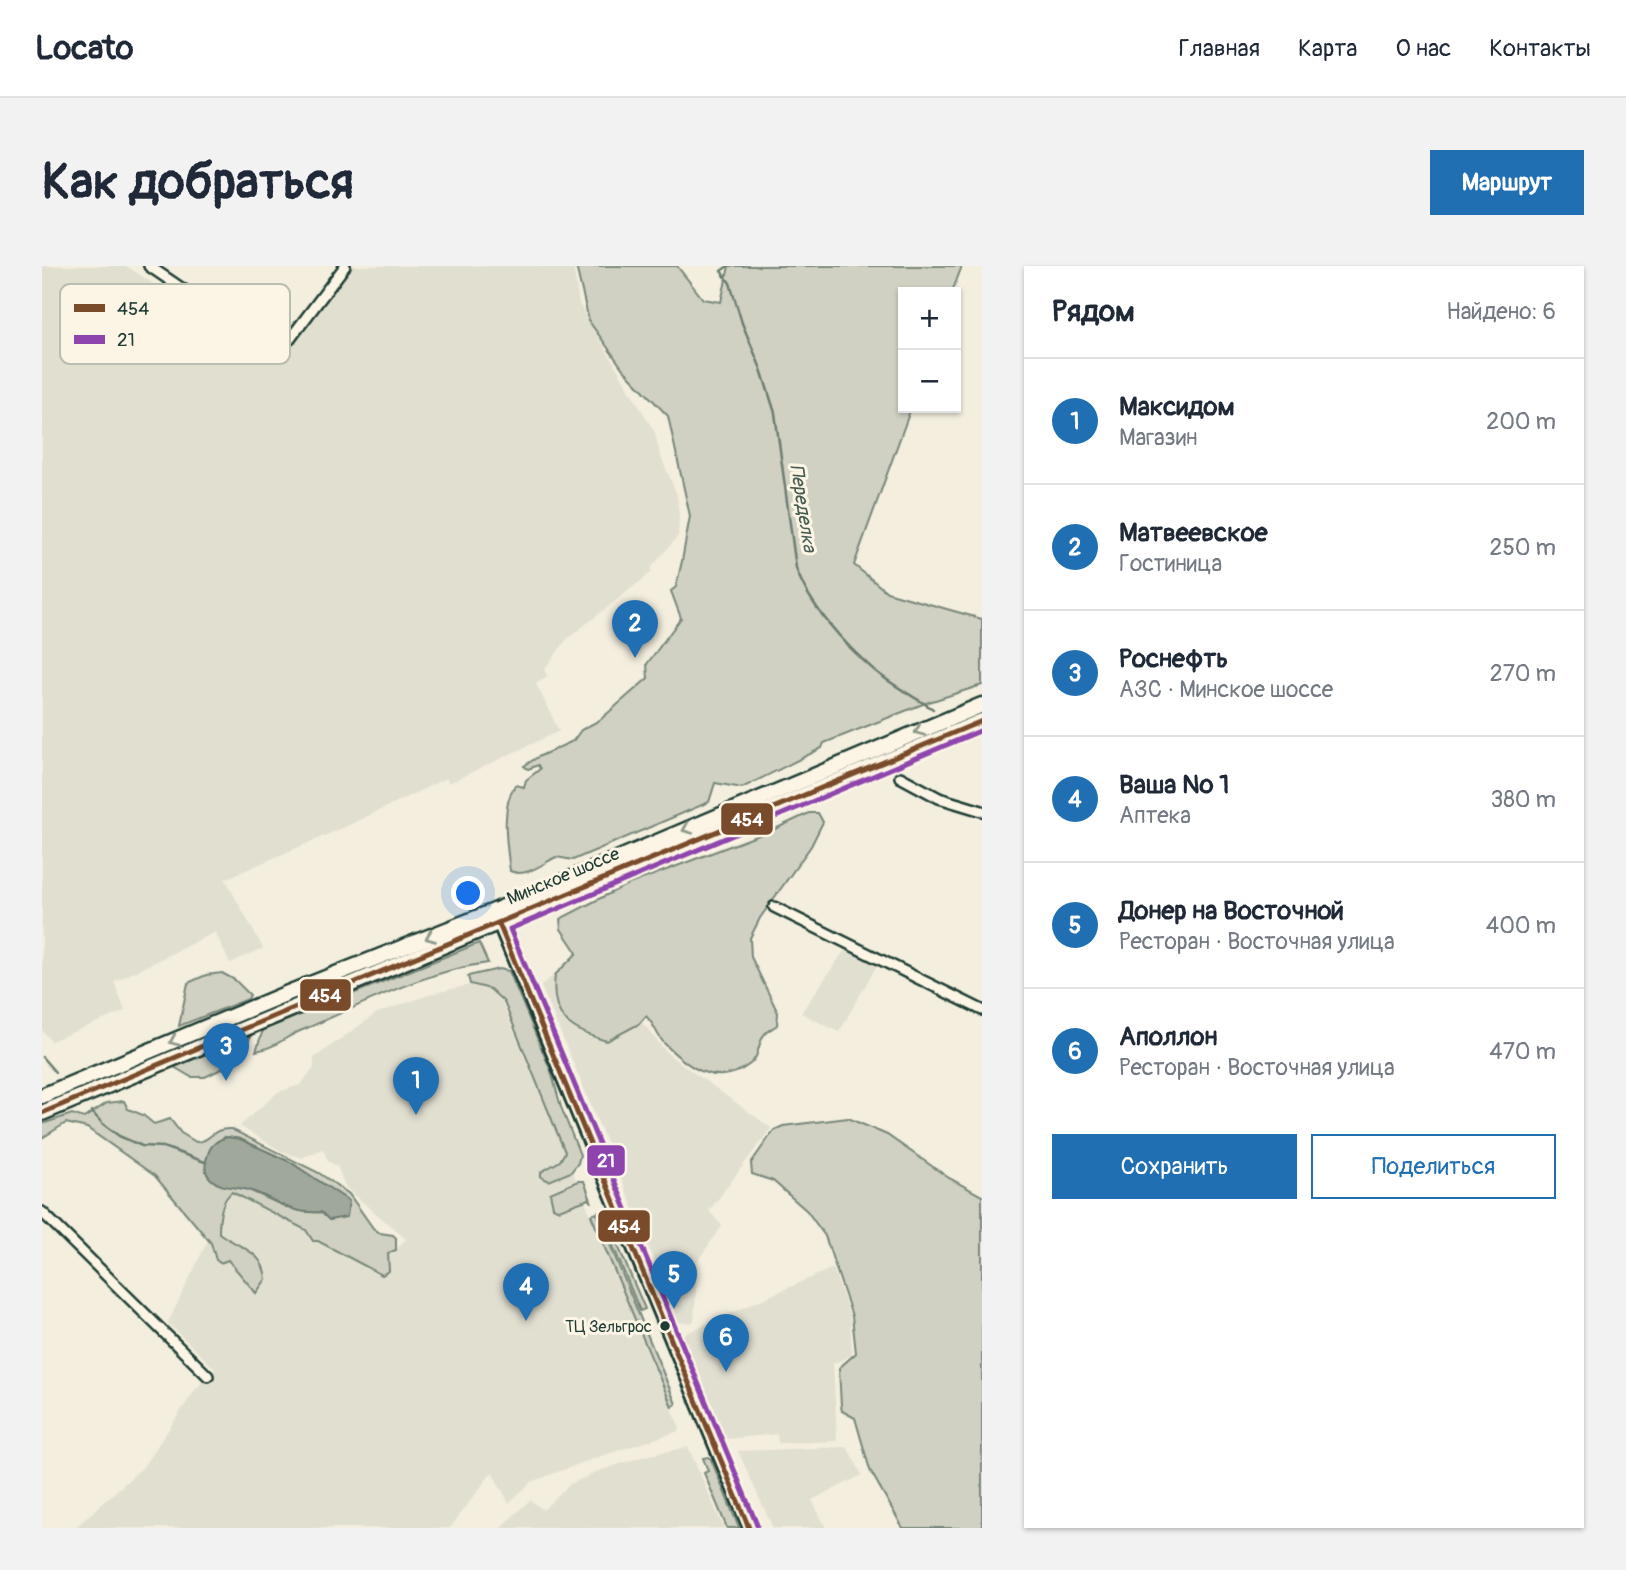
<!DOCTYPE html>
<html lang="ru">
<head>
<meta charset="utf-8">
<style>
  :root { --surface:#fff; --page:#f2f2f3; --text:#1f2937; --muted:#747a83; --line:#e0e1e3; --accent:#1f6fb2 }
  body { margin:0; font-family:Pangolin,sans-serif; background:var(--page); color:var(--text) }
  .controls { position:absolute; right:21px; top:21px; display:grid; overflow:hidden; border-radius:0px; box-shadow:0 2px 5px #0004 }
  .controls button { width:63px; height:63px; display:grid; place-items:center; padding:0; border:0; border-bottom:2px solid var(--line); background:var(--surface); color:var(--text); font:35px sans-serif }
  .you { position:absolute; left:427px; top:628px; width:24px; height:24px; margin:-18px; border:5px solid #fff; border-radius:50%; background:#1a73e8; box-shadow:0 0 0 10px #1a73e833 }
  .badge { display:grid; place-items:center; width:46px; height:46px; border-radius:50%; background:var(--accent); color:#fff; font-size:23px; font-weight:700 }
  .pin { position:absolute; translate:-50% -58px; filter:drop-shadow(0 2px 4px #0008) }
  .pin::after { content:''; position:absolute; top:37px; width:24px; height:21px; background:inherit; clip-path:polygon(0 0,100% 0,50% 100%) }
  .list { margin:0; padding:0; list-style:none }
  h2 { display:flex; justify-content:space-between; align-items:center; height:91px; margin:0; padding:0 28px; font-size:30px }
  h2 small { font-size:23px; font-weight:400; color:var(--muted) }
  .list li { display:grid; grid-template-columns:46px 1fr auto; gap:21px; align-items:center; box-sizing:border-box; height:126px; padding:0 28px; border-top:2px solid var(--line) }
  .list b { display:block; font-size:26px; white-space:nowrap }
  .list p { margin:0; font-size:23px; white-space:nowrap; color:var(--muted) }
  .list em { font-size:23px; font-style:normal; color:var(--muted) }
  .actions { display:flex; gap:14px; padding:21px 28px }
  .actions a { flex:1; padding:16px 0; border:2px solid var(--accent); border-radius:0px; text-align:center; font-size:24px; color:var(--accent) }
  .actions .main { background:var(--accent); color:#fff }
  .map { position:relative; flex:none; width:940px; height:1262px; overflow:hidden; border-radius:0px }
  header { display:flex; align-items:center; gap:42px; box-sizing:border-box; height:98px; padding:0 35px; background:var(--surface); border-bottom:2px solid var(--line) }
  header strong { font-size:33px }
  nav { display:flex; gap:38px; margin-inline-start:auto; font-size:24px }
  .intro { display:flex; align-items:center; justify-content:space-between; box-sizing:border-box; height:168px; padding:0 42px }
  h1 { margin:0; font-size:49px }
  .button { padding:18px 32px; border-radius:0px; background:var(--accent); color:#fff; font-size:24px; font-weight:700 }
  main { display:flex; gap:42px; padding:0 42px }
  aside { flex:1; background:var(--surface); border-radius:0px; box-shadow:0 2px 5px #0004 }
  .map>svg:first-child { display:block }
  .built { fill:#e1dfd0 }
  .green { fill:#d0d1c2; stroke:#78877b; stroke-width:2; fill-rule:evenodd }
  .water { fill:#a0a89b; stroke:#6c7d72; stroke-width:2 }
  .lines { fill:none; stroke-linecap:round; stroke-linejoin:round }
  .stream { stroke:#6c7d72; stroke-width:2.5 }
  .minor-casing { stroke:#1f3d34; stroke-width:14 }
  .tertiary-casing { stroke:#1f3d34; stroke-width:16 }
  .trunk-casing { stroke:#1f3d34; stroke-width:19 }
  .minor { stroke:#fcf5e5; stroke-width:9 }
  .tertiary { stroke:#fcf5e5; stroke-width:10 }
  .trunk { stroke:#fcf5e5; stroke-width:14 }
  .bus-1-casing { stroke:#fcf5e5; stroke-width:10 }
  .bus-2-casing { stroke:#fcf5e5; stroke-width:10 }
  .bus-1 { stroke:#7a4b2a; stroke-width:5 }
  .bus-2 { stroke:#8e44ad; stroke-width:5 }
  .oneway { stroke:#8e998c }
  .bus-dot { fill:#1f3d34; stroke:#fcf5e5; stroke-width:2.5 }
  .labels { text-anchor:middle; stroke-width:6; stroke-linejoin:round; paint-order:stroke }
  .bus-label { font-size:16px; fill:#1f3d34; stroke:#fcf5e5; text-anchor:end }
  .street-label { font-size:18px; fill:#1f3d34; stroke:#fcf5e5 }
  .water-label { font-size:19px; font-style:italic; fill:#465d53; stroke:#fcf5e5 }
  .key { fill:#fcf5e5; stroke:#babeb0; stroke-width:2 }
  .key-label { font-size:19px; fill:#1f3d34 }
  .line-badge { stroke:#fcf5e5; stroke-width:2.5 }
  .badge-label { font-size:19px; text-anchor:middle; font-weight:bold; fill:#fff }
</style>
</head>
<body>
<header>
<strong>Locato</strong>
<nav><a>Главная</a><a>Карта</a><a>О нас</a><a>Контакты</a></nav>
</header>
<div class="intro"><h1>Как добраться</h1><a class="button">Маршрут</a></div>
<main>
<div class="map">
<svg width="940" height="1262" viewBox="0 0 940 1262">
  <rect width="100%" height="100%" fill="#f3eede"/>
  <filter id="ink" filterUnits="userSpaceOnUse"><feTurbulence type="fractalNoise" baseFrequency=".0143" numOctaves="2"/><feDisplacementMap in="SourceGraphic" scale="14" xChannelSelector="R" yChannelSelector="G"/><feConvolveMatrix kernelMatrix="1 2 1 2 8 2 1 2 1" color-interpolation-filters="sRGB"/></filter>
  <g filter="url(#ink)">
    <g class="built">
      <path d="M0,0h84l122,80 34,2 7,-5 60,-77h224l6,38 76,129 5,22 17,40 2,22 -1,19 -28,33 2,3 -85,67 -23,31 3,6 -11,8 23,47 -110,52 -3,-5 -99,48 -122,53 38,69 -33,15 -15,-31 -101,50 11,29 -74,30 -9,-11z"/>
      <path d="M803,684l32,15 -38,67 -38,-19z"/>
      <path d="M541,685l85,103 103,74 -62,83 13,15 -24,34 -4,61 -4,2 -11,-1 -62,-154 3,-7 -14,-20 -65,-155z"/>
      <path d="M428,719l20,5 12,13 178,425 -1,3 -87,28 -61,23 -22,21 -17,-31 -42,56h-375l68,-61 53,-78 19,-20 -47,-46 64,-133 160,64 14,-15 -60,-51 -9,-22 -9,-5 -5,-12 -21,9 -21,-7 -41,-25 38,-34 22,-7 14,-17v-10l63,-45 58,-20z"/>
      <path d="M791,1002l17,48 2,39 -19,9 4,77 -59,2 -1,-9 -51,5 -7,-6 -39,-97z"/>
      <path d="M646,1181l36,81h-223l29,-28 13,10 26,-25 27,-13 49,-16z"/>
      <path d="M805,1181l15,28 -50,25 14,28h-53l-35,-77z"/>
    </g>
    <g class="green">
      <path d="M534,0h101l26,33 18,3 8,-36h233l-10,26h-49v116h8l-57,157 33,27 95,27v66l-59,19 -99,39 -2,5 -80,40 -27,-5 -6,19 -136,58 -17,-3c-14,7 -30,21 -46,14 -3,-25 -10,-63 5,-86l9,2 2,-7 14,-11 -2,-4 -10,4 -4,-3 14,-9 35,-16 8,-11 19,-10 48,-42 -1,-14 34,-46 -10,-27 5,-4 6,-26 8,-45 -22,-100 -45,-47 -34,-48z"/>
      <path d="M767,547h9l5,9 -12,24 -51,72 -10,20 1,19 27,56 -1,12c-4,3 -11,6 -13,10 -7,10 -4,21 -14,29 -32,25 -62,4 -86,-21 -8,-9 -9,-18 -18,-27l-7,8 -32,17c-38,-11 -57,-24 -52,-66l22,-22 -16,-24 -1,-10 64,-33 151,-57z"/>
      <path d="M437,677l9,20c-64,8 -124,41 -183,66 -20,7 -27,18 -49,22l7,-21z"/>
      <path d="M457,703l10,2 42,100 10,36 19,48 -2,8 -7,9 -22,9 -8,-4v-5l19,-11 5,-9 -61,-150 -14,-13 -20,-5 -2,-8z"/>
      <path d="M180,707l13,7 15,15 -2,4 -69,27 9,-43 18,-8z"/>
      <path d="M209,770l-11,24 -35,17h-14l-17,-10z"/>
      <path d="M82,835l4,8 15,6 11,9 16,-5 11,14 15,9c17,-1 14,-14 35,-13l88,44 30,21 24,34 7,5 13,2 3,3v12l-8,3 1,18 -7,4 -64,-34h-5l-7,-11 -74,-38c-12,9 -13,28 -13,41 19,15 44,16 47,46l-10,14 -28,-33 -8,3 -4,-3 -5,-17 -56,-67 -68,-48 -21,-5 -24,15v-14l30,-10 12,4 23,-15zM183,871l15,2 35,16 60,63 -5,2 -9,-8c-27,2 -48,-11 -72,-22z"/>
      <path d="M806,852l39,17 62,43 33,18v332h-79l-33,-58 -15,-52 -13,-7 -1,-5 -2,-38 17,-15 -4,-37 -27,-80 -18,-25 -34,-30 -21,-7 -1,-11 23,-33 9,-4z"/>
      <path d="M536,915h6l8,22 -3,-4 -30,11 -6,-3 -3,-14z"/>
      <path d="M557,946l6,3 40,94 -5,2z"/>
      <path d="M555,947l79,191 -4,3 -81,-192z"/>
      <path d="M666,1191l3,2 28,69h-12l-23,-55 4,-2 -5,-13z"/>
    </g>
    <path class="water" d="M186,871l12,2 50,23 53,35 6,4 -2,16 -18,3 -8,-8c-34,3 -44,-14 -73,-22 -13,-4 -27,-1 -37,-11 -8,-7 -6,-16 -3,-25 3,-10 11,-15 20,-17z"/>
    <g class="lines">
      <g class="stream">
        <path d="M686,0l-7,5 9,12 12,40 19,46 14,44 21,155c12,36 49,77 78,102 18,15 40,27 59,39"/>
        <path d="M0,791l13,15"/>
        <path d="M49,845l12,13 16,12 23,10 21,1 42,15"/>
      </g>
      <defs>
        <g id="minor">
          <path d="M107,0l104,71c14,5 24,10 37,2l55,-73"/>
          <path d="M858,511l39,21 43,13"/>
          <path d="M732,641l208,103"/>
          <path d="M0,946l166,164"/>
        </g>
        <path id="tertiary" d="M454,651l253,611"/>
        <g id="trunk">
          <path d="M0,830l241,-101 211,-84 488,-206"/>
          <path d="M0,847l940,-392"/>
        </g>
      </defs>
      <use href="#minor" class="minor-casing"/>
      <use href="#tertiary" class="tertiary-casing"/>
      <use href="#trunk" class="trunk-casing"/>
      <use href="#minor" class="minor"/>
      <use href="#tertiary" class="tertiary"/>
      <use href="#trunk" class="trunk"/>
      <defs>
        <g id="bus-1">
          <path d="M457,658l250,604"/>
          <path d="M0,847l940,-392"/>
        </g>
        <path id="bus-2" d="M715,1259l-247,-596 472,-199"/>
      </defs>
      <use href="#bus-1" class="bus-1-casing"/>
      <use href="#bus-2" class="bus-2-casing"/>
      <use href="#bus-1" class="bus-1"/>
      <use href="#bus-2" class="bus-2"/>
    </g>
    <defs><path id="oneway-chevron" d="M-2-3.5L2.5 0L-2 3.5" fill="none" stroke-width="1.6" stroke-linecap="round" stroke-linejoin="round" transform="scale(1.75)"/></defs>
    <g class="oneway">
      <use href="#oneway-chevron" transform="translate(877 465) rotate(157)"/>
      <use href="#oneway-chevron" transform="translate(645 563) rotate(157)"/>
      <use href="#oneway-chevron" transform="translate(388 671) rotate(158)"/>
      <use href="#oneway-chevron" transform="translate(132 775) rotate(157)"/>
    </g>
  </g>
  <circle class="bus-dot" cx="623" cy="1060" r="6"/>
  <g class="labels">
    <g class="bus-label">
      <text x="610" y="1066">ТЦ Зельгрос</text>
    </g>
    <g class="street-label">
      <text transform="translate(521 610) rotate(-23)" y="6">Минское шоссе</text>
    </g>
    <g class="water-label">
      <text transform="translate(762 242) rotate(81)" y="7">Переделка</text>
    </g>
  </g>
  <rect x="18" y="18" width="230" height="80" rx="10" class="key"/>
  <rect x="32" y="38" width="31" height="8" fill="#7a4b2a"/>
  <rect x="32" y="69" width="31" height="9" fill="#8e44ad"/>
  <g class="key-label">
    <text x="75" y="49">454</text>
    <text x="75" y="80">21</text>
  </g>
  <g class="line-badge">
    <rect x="678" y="536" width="54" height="34" rx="7" fill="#7a4b2a"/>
    <rect x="257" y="712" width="53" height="34" rx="7" fill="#7a4b2a"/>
    <rect x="544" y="878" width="40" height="33" rx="7" fill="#8e44ad"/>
    <rect x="555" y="943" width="54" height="34" rx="7" fill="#7a4b2a"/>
  </g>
  <g class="badge-label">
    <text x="705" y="560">454</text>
    <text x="283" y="736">454</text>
    <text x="564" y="901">21</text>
    <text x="582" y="967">454</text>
  </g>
</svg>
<div class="controls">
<button>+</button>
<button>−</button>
</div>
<div class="you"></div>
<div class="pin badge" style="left:374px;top:849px">1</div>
<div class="pin badge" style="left:593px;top:392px">2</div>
<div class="pin badge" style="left:184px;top:815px">3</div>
<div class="pin badge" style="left:484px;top:1055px">4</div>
<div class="pin badge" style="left:632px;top:1043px">5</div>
<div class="pin badge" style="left:684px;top:1106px">6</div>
</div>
<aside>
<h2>Рядом<small>Найдено: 6</small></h2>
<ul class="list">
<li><span class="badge">1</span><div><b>Максидом</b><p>Магазин</p></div><em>200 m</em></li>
<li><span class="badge">2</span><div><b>Матвеевское</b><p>Гостиница</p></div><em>250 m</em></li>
<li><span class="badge">3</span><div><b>Роснефть</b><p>АЗС · Минское шоссе</p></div><em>270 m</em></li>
<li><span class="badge">4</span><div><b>Ваша № 1</b><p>Аптека</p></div><em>380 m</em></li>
<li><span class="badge">5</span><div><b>Донер на Восточной</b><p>Ресторан · Восточная улица</p></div><em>400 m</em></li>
<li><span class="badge">6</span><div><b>Аполлон</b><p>Ресторан · Восточная улица</p></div><em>470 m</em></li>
</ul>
<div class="actions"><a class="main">Сохранить</a><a>Поделиться</a></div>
</aside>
</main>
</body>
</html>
